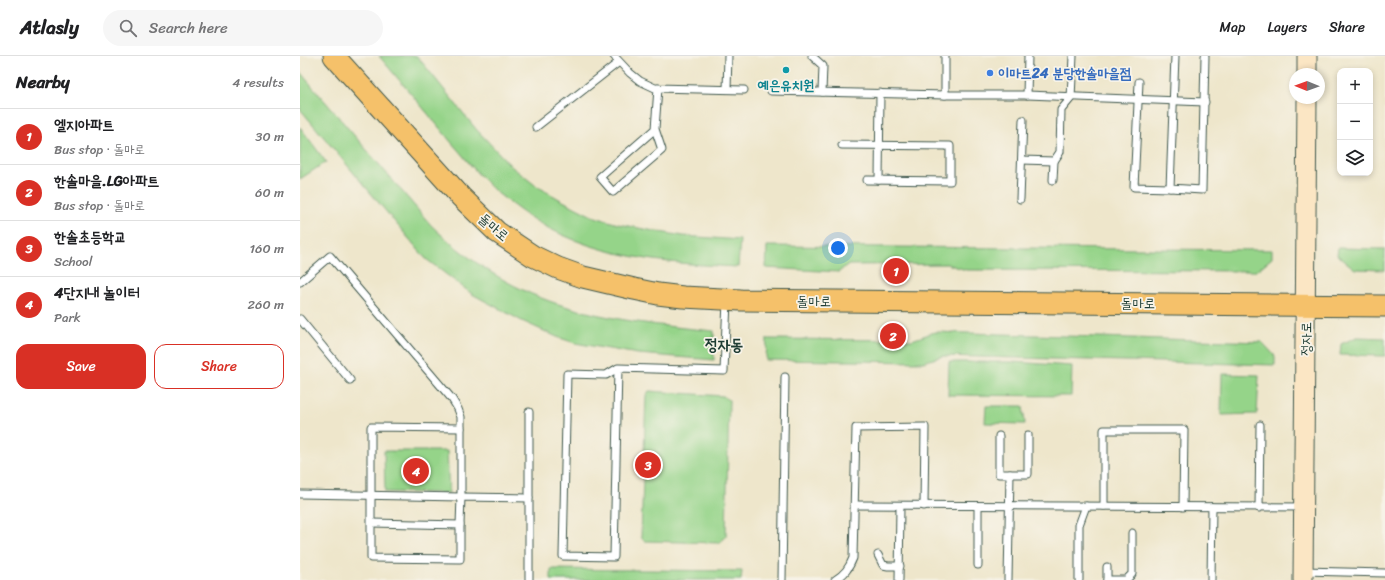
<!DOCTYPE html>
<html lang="en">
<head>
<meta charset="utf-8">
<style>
  :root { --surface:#fff; --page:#f6f6f6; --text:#202124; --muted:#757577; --line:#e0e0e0; --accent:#d93025 }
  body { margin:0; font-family:Sriracha,"Poor Story",sans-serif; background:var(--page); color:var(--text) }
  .controls { position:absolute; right:12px; top:12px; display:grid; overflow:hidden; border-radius:8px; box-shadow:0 2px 6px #0003 }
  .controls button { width:36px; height:36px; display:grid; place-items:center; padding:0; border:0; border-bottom:1px solid var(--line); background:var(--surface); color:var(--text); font:20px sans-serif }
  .compass { position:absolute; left:989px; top:12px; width:36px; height:36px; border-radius:50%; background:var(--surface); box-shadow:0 2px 6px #0003; rotate:271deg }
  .you { position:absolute; left:538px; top:192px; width:14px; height:14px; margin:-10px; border:3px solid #fff; border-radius:50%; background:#1a73e8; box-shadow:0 0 0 6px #1a73e833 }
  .badge { display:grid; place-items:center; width:26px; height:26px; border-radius:50%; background:var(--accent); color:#fff; font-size:13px; font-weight:700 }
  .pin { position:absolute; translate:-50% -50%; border:2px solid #fff; box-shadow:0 1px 4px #0006 }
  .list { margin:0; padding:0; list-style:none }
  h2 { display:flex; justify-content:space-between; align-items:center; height:52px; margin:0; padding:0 16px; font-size:17px }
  h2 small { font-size:13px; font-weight:400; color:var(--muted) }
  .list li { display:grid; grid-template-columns:26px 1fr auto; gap:12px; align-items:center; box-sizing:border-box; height:56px; padding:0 16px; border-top:1px solid var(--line) }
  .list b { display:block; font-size:15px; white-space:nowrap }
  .list p { margin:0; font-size:13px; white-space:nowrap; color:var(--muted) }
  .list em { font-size:13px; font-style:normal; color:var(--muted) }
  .actions { display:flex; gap:8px; padding:12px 16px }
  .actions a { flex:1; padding:9px 0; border:1px solid var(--accent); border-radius:12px; text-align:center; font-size:14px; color:var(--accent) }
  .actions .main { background:var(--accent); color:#fff }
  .icon { flex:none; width:22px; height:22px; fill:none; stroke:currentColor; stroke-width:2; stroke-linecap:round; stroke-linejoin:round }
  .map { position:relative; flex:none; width:1085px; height:524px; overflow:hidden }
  header { display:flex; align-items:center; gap:24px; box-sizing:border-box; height:56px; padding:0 20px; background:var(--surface); border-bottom:1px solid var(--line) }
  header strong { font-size:19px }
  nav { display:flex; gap:22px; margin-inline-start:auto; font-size:14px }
  .search { width:280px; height:36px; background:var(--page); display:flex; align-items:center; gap:10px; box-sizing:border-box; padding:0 14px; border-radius:22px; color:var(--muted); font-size:15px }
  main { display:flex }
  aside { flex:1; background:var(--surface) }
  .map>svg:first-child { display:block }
  .green { fill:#95d489; stroke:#5a885e }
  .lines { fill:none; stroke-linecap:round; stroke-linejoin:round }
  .lane-casing { stroke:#3e564b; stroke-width:9 }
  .secondary-casing { stroke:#3e564b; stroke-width:21 }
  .primary-casing { stroke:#3e564b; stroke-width:23 }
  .lane { stroke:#fff; stroke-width:7 }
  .secondary { stroke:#fbe6c4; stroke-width:19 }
  .primary { stroke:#f5c16b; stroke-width:21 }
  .culture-dot { fill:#0f9aa8; stroke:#f7f3e8; stroke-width:1.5 }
  .shop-dot { fill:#3f7fe0; stroke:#f7f3e8; stroke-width:1.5 }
  .labels { text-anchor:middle; stroke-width:3.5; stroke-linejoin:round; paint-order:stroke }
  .shop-label { font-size:14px; font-weight:bold; fill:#366cbe; stroke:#f7f3e8; text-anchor:start }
  .culture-label { font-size:14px; font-weight:bold; fill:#0d838f; stroke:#f7f3e8 }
  .street-label { font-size:14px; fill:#1f3d34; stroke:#f7f3e8 }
  .quarter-label { font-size:16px; font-weight:bold; fill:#1f3d34; stroke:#f7f3e8 }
</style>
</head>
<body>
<header>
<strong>Atlasly</strong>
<div class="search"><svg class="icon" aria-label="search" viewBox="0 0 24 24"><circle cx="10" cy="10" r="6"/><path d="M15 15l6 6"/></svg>Search here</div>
<nav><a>Map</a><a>Layers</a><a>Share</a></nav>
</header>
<main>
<aside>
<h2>Nearby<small>4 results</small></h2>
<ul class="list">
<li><span class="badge">1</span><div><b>엘지아파트</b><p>Bus stop · 돌마로</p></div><em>30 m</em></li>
<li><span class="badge">2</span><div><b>한솔마을.LG아파트</b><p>Bus stop · 돌마로</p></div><em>60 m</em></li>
<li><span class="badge">3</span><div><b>한솔초등학교</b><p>School</p></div><em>160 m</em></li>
<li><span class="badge">4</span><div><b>4단지내 놀이터</b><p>Park</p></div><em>260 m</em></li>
</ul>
<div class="actions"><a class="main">Save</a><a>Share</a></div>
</aside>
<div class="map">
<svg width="1085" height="524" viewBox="0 0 1085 524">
  <rect width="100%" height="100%" fill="#f7f3e8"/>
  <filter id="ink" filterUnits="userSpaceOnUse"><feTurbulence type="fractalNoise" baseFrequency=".025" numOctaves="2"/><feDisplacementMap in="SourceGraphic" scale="8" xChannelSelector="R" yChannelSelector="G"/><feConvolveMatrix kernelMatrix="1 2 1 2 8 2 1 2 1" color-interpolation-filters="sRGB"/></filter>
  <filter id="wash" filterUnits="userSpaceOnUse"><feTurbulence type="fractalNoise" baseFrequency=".012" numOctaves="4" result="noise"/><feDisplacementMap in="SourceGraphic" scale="16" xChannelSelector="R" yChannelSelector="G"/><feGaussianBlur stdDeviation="0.9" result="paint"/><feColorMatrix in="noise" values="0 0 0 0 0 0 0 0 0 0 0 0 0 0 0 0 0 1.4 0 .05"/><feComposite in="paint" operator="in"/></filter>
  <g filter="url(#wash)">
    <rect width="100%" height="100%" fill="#eee6cb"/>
    <g class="green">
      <path d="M79,0h38l59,73 36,38 23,18 26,15 31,16 26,8 36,7 29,5 57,4 -2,27c-83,-4 -161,-11 -228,-64 -7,-6 -15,-11 -21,-18 -14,-13 -25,-29 -38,-43 -23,-29 -48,-57 -72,-86z"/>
      <path d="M0,16l130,152c34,34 81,65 128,80 50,16 103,22 156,27v29l-76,-6 -63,-11 -18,-6 -35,-16 -50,-27 -46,-35 -126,-150z"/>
      <path d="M0,71l26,35 -26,17z"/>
      <path d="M467,190l505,4v8l-16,13 -290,-1 -19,-6 -100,1 -8,7 -73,-4z"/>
      <path d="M1038,192l47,1v21l-30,-1 -18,-14z"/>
      <path d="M635,276l327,10 13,14v9l-332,-9 -20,6 -157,-2 1,-21 145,1z"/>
      <path d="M1057,281l28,1v18l-45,-1 1,-11z"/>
      <path d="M649,306h64l59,4 -1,30 -123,-1z"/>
      <path d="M922,318l37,1 -2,39 -36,1z"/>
      <path d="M349,335l74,5 6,4 -3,137 -7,6 -75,-2 -3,-4 5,-142z"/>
      <path d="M686,350h37l2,18 -40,-1z"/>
      <path d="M84,395h63l2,42 -64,-1z"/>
      <path d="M251,513l191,2 -1,9h-190z"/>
    </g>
  </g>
  <g filter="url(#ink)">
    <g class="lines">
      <defs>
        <g id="lane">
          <path d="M314,0l16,17 10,8 15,7 89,2"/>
          <path d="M512,0l11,10 -1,26"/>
          <path d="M875,0l-5,132 32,2 3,-134"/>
          <path d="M839,26l-5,105 36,1"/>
          <path d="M427,33l1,-33"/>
          <path d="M471,35l174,4h82l178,7"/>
          <path d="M645,39v-39"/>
          <path d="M727,39l1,-39"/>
          <path d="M236,71l83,-65"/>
          <path d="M355,73l7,21 -49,42 -13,-15 55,-48 3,-41"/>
          <path d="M542,89l108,1v35l-83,-1"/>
          <path d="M722,104l32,1 6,-9 1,-42 10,-12 2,-42"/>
          <path d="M579,124l1,-87"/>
          <path d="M753,124l1,-19"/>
          <path d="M720,143l3,-79"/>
          <path d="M0,226l30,-26 122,143 6,10 3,8v80l-161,-3"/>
          <path d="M0,263l50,61"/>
          <path d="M318,312l-4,189 -51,-1 4,-182 39,1 12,-7 106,3 3,-70"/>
          <path d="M699,380v38h11l-2,106"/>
          <path d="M710,418h18v-39"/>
          <path d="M554,449l450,2"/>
          <path d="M804,450v-76h80l-1,77"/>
          <path d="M959,452l1,-83"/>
          <path d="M72,467l88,2 1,-28 68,1"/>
          <path d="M160,469v34l-89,-1v-131l90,1"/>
          <path d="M578,499l5,10 5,1h12"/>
          <path d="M678,509v-59"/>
          <path d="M1003,515l82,2"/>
          <path d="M229,524v-168"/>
          <path d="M482,524l3,-203"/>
          <path d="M535,524c10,-6 14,-12 18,-22l3,-130 69,-1 -1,79"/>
          <path d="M599,524l1,-74"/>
          <path d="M779,524v-55l7,-19"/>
          <path d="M807,524h19l6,-6v-41"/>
          <path d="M807,524v-13"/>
          <path d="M911,524l1,-73"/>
        </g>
        <g id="secondary">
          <path d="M1007,18v-18"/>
          <path d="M1003,524l4,-482"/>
        </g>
        <path id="primary" d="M34,0l127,141 36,35 36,24 25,12 25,9 51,12 24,5 25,3 58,3 644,6"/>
      </defs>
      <use href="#lane" class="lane-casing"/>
      <use href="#secondary" class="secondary-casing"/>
      <use href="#primary" class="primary-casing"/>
      <use href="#lane" class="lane"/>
      <use href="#secondary" class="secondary"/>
      <use href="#primary" class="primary"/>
    </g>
  </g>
  <circle class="culture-dot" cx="486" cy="14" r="4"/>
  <circle class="shop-dot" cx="690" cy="17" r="4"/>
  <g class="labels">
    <g class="shop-label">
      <text x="698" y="22">이마트24 분당한솔마을점</text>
    </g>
    <g class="culture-label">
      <text x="486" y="34">예은유치원</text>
    </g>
    <g class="street-label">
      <text transform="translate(194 171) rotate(40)" y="5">돌마로</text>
      <text x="514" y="250">돌마로</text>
      <text x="838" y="252">돌마로</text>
      <text transform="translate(1006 283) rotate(-90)" y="5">정자로</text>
    </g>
    <g class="quarter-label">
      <text x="424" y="294">정자동</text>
    </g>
  </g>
</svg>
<div class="controls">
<button>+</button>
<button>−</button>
<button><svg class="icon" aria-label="layers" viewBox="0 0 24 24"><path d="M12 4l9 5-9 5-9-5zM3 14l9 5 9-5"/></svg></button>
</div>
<svg class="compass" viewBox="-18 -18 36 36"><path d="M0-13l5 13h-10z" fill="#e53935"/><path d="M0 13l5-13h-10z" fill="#757577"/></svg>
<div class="you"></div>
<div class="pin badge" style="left:596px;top:215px">1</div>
<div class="pin badge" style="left:593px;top:280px">2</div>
<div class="pin badge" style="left:348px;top:409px">3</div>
<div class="pin badge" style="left:116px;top:415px">4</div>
</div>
</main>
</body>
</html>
